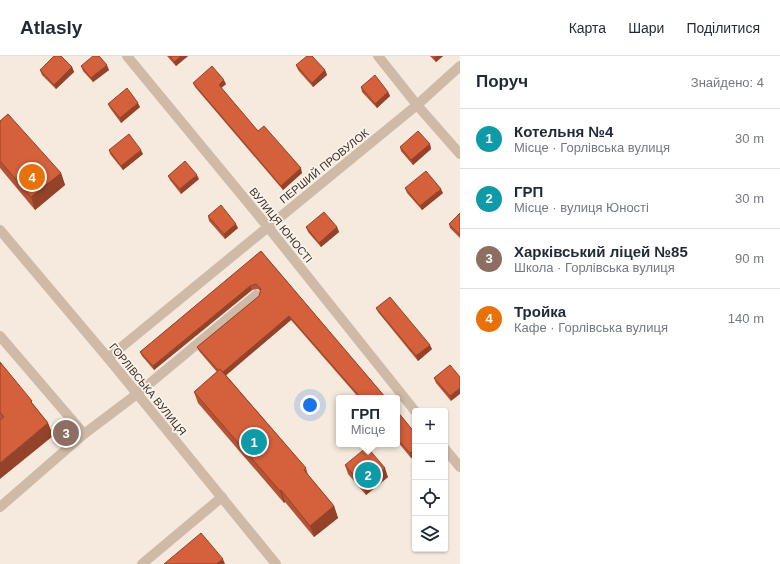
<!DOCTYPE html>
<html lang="uk">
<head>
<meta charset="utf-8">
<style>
  :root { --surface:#fff; --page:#f2f2f3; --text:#1f2937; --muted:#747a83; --line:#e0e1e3; --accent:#185d62 }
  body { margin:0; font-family:Helvetica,sans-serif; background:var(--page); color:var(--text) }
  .controls { position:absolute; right:12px; bottom:12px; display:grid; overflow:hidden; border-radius:4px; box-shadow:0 1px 3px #0004 }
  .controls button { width:36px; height:36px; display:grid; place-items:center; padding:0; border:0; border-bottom:1px solid var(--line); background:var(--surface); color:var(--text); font:20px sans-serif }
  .you { position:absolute; left:310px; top:349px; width:14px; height:14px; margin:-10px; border:3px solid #fff; border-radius:50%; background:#1a73e8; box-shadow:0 0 0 6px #1a73e833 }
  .badge { display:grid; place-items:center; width:26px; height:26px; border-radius:50%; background:var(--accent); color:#fff; font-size:13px; font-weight:700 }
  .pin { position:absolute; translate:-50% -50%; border:2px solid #fff; box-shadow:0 1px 4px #0006 }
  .popup { position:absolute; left:336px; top:339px; width:64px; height:52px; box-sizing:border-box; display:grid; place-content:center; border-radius:4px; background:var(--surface); filter:drop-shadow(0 1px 3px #0005); font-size:13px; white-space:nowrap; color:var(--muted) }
  .popup b { font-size:15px; color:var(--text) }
  .popup::after { content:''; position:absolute; left:50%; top:100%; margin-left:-8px; border:8px solid transparent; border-top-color:var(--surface) }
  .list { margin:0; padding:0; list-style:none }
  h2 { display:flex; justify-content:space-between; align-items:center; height:52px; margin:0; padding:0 16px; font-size:17px }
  h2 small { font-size:13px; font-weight:400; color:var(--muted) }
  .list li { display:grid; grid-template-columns:26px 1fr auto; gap:12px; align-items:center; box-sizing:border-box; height:60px; padding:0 16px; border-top:1px solid var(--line) }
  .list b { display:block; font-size:15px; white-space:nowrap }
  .list p { margin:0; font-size:13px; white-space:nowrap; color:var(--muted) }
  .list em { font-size:13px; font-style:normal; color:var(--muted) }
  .icon { flex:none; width:22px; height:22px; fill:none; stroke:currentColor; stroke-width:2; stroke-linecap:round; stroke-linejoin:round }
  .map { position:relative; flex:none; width:460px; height:508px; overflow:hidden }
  header { display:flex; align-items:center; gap:24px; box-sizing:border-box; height:56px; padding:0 20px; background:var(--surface); border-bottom:1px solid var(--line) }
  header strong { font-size:19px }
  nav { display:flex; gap:22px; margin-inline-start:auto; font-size:14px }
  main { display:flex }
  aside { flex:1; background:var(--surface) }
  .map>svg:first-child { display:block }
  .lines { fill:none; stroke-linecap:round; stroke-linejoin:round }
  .lane { stroke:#cfb9a7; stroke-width:10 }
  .street { stroke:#cfb9a7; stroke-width:10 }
  .wall { fill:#b65334 }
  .shaded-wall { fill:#94432a }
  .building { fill:#d4603c; stroke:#94432a }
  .labels { text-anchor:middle; stroke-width:3.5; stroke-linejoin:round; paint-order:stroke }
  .street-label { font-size:11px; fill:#3b2e28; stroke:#fcf4ea }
</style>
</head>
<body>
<header>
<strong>Atlasly</strong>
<nav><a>Карта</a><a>Шари</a><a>Поділитися</a></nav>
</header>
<main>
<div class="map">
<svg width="460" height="508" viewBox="0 0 460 508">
  <rect width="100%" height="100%" fill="#f5eadd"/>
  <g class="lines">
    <g class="lane">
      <path d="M0,280l84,98"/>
      <path d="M0,451l84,-73 53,-40 119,-99"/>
      <path d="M142,508l80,-67"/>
    </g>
    <g class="street">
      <path d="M127,0l141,171 147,184"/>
      <path d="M378,0l39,49 43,49"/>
      <path d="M0,174l108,128 168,206"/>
      <path d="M108,302l309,-253 43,-39"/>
      <path d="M445,393l15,18"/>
    </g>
  </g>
  <g class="wall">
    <path d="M167,0h21l-12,10z"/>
    <path d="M430,0h13l-7,6z"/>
    <path d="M296,9l29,5 2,5 -14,12 -15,-17z"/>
    <path d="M81,10l28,4 -16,12 -10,-11z"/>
    <path d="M72,11l2,5 -18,17 -14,-14 -2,-5z"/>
    <path d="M193,27l33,1 -5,4 37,43 44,42 -19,17 -88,-103z"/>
    <path d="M361,31l27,5 2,4 -13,12 -15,-16z"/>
    <path d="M108,48l32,3 -19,16 -11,-15z"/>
    <path d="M0,65l61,52 4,12 -30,25 -35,-42z"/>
    <path d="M430,88l1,5 -18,16 -12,-14 -1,-4z"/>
    <path d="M109,94l34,4 -20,16 -13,-16z"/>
    <path d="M168,120l31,3 -18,15 -11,-14z"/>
    <path d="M405,132l38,5 -21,17 -15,-17z"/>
    <path d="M460,157v25l-10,-10 -1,-4z"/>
    <path d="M208,160l30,12 -13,11 -16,-18z"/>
    <path d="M306,171h31l2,5 -18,15 -13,-15z"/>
    <path d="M261,195l125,147h-27l-68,-78 -65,55 80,93 2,7 26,31 4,12 -24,19 -29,-35 -1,1 -86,-100 -4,-11 23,-20 -18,-21 -2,-4 62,-51 1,-5 -2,-2 -6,1 -98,80 -12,-14 -2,-4z"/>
    <path d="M376,252l56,41 -14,12 -40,-49z"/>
    <path d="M0,306l48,61 5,13 -53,-17z"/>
    <path d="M450,309l1,36 -15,-18 -2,-5z"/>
    <path d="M397,355l18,22v22l-4,3 -14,-17z"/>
    <path d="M345,409l43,12 -22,18 -18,-21z"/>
  </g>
  <g class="shaded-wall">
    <path d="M181,0h7l-12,10 -2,-4z"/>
    <path d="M437,0h6l-7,6 -2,-4z"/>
    <path d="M107,9l2,5 -16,12 -2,-4z"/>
    <path d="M72,11l2,5 -18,17 -2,-4z"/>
    <path d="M325,14l2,5 -14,12 -1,-4z"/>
    <path d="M224,24l2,4 -6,5 -1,-4z"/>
    <path d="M388,36l2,4 -13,12 -2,-4z"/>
    <path d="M138,47l2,4 -19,16 -1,-5z"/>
    <path d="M430,88l1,5 -18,16 -2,-5z"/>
    <path d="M141,94l2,4 -20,16 -2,-4z"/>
    <path d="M301,112l1,5 -19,17 -2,-4z"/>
    <path d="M61,117l4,12 -30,25 -4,-13z"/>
    <path d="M197,119l2,4 -18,15 -1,-5z"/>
    <path d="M441,133l2,4 -21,17 -2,-4z"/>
    <path d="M236,168l2,4 -13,11 -1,-5z"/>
    <path d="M337,171l2,5 -18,15 -2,-4z"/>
    <path d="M250,230l2,4 -98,80 -1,-4z"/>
    <path d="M289,260l2,4 -68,58 -2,-5z"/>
    <path d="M430,289l2,4 -14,12 -2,-5z"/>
    <path d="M460,332v6l-9,7 -1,-5z"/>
    <path d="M48,367l5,13 -53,43v-16z"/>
    <path d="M415,393v6l-4,3 -1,-5z"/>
    <path d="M385,412l3,9 -22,18 -3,-9z"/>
    <path d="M281,434l4,12 -1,1 -4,-12z"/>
    <path d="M334,450l4,12 -24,19 -4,-11z"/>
    <path d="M223,503l2,5h-9z"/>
  </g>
  <g class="building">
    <path d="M54,0h7l11,11 -18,18 -14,-15z"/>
    <path d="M93,0h6l8,9 -16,13 -10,-12z"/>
    <path d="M170,0h11l-7,6z"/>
    <path d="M307,0h5l13,14 -13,13 -16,-18z"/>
    <path d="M212,10l12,14 -5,5 39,46 6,-5 37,42 -20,18 -88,-103z"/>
    <path d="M375,19l13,17 -13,12 -14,-17z"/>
    <path d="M127,32l11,15 -18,15 -12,-14z"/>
    <path d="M8,58l53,59 -30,24 -31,-36v-40z"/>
    <path d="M418,75l12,13 -19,16 -11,-13z"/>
    <path d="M129,78l12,16 -20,16 -12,-16z"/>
    <path d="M185,105l12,14 -17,14 -12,-13z"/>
    <path d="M426,115l15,18 -21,17 -15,-18z"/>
    <path d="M221,149l15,19 -12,10 -16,-18z"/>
    <path d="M324,156l13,15 -18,16 -13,-16z"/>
    <path d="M460,157v22l-11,-11z"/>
    <path d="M261,195l125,147h-25l-72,-82 -66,56 -3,-3 -1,2 -22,-24 62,-51 2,-7 -5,-5 -6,2 -97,80 -13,-14z"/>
    <path d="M390,241l40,48 -14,11 -40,-48z"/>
    <path d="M0,306l32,39 -1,1 17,21 -48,40v-43l4,-3 -4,-5z"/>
    <path d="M450,309l10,12v11l-10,8 -16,-18z"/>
    <path d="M220,313l86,99 -2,2 30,36 -24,20 -29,-36 -1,1 -86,-99z"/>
    <path d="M397,355l18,22v16l-5,4 -13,-14z"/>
    <path d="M367,391l18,21 -22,18 -18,-21z"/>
    <path d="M201,477l22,26 -7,5h-52z"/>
  </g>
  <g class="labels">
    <g class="street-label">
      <text transform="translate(324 110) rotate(-39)" y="4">ПЕРШИЙ ПРОВУЛОК</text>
      <text transform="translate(281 169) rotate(51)" y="4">ВУЛИЦЯ ЮНОСТІ</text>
      <text transform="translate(148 333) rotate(51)" y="4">ГОРЛІВСЬКА ВУЛИЦЯ</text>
    </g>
  </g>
</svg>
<div class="controls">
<button>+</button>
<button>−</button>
<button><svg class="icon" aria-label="locate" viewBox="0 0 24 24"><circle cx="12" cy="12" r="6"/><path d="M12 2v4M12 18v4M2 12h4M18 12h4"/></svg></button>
<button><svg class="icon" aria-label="layers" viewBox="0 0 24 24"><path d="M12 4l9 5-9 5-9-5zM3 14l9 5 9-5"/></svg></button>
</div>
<div class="you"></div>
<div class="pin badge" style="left:254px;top:386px;background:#0f9aa8">1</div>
<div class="pin badge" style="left:368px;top:419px;background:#0f9aa8">2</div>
<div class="popup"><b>ГРП</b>Місце</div>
<div class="pin badge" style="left:66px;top:377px;background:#8d6e63">3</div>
<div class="pin badge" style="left:32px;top:121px;background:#e8710a">4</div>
</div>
<aside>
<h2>Поруч<small>Знайдено: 4</small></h2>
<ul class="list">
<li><span class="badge" style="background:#0f9aa8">1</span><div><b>Котельня №4</b><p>Місце · Горлівська вулиця</p></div><em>30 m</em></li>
<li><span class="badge" style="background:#0f9aa8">2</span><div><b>ГРП</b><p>Місце · вулиця Юності</p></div><em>30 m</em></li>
<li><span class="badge" style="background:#8d6e63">3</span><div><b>Харківський ліцей №85</b><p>Школа · Горлівська вулиця</p></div><em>90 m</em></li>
<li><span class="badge" style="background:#e8710a">4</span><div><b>Тройка</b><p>Кафе · Горлівська вулиця</p></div><em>140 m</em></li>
</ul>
</aside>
</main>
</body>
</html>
